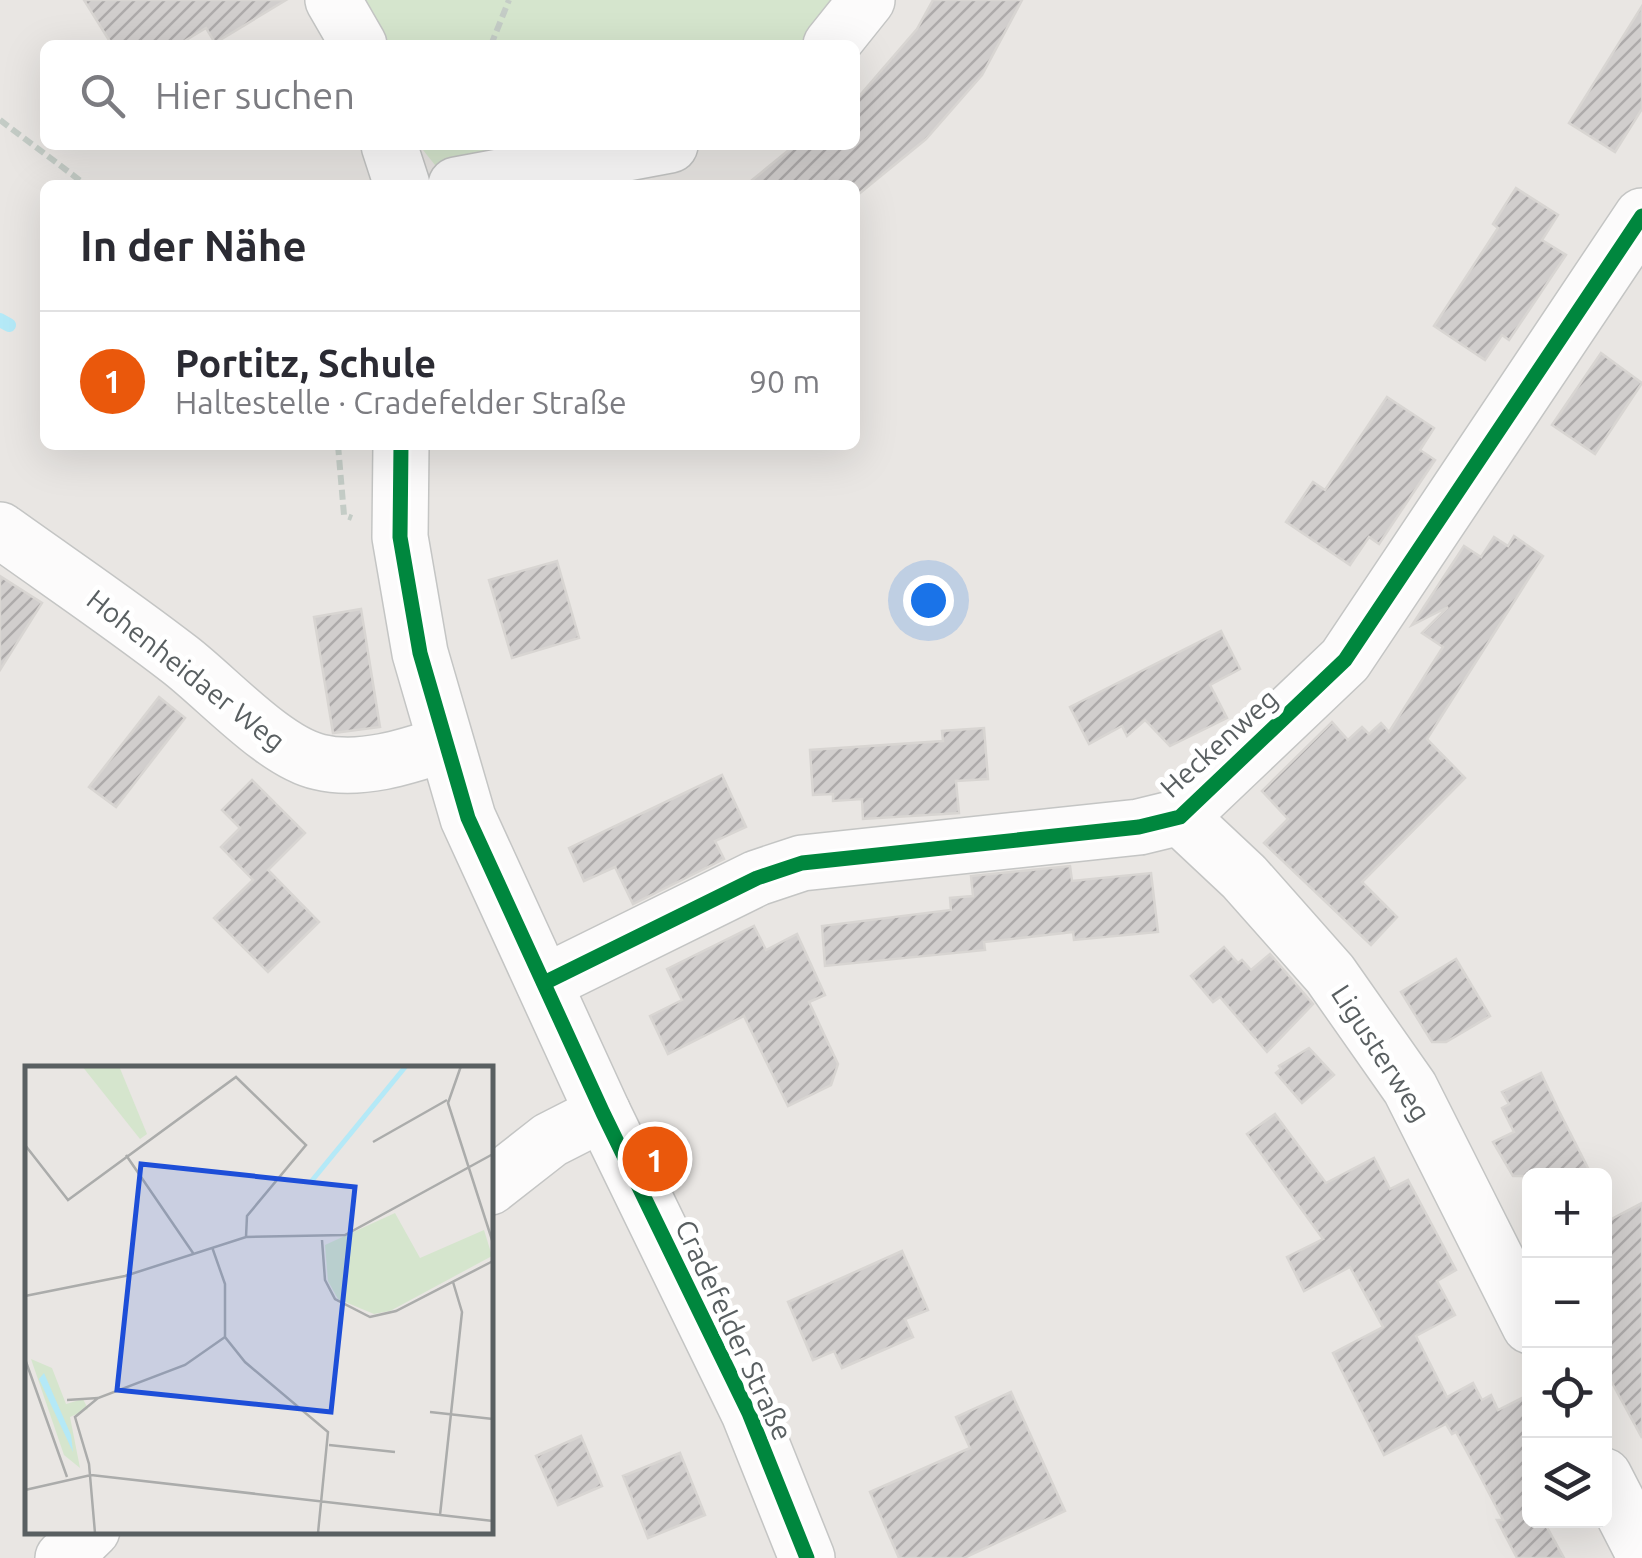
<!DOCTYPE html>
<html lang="de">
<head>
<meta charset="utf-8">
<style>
  :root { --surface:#fff; --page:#f7f7f7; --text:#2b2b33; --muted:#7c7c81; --line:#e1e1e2; --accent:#ea580c }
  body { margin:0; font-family:Ubuntu,sans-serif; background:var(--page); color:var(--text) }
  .controls { position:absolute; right:30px; bottom:30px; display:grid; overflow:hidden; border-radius:15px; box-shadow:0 10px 40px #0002 }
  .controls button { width:90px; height:90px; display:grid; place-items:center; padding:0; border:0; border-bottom:2px solid var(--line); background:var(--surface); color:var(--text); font:50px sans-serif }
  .you { position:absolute; left:928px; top:600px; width:35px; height:35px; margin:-25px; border:8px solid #fff; border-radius:50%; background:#1a73e8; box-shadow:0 0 0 15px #1a73e833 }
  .badge { display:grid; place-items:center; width:65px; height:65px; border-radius:50%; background:var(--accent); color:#fff; font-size:32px; font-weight:700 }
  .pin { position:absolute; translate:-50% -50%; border:5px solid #fff; box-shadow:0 2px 10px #0006 }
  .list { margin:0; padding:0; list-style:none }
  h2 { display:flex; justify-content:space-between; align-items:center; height:130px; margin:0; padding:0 40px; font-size:42px }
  h2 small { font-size:32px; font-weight:400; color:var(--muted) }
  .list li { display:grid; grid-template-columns:65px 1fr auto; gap:30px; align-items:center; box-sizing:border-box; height:140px; padding:0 40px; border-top:2px solid var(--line) }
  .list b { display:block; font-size:38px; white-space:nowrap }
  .list p { margin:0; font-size:32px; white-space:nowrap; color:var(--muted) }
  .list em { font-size:32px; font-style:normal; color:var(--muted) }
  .icon { flex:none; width:55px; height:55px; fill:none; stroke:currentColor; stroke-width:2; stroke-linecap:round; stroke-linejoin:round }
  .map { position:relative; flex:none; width:1642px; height:1558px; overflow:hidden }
  .search { position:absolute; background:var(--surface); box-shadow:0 10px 40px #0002; left:40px; top:40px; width:820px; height:110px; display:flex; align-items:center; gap:25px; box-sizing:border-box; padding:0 35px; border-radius:15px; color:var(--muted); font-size:38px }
  .panel { position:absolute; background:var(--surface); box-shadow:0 10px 40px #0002; left:40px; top:180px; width:820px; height:270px; border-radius:15px }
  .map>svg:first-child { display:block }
  .green { fill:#d5e5cd }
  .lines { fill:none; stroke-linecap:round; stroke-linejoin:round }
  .stream { stroke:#b4e9f7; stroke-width:14 }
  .building { fill:url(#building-hatch); stroke:#d8d5d2; stroke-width:2.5 }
  .minor-casing { stroke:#c4c5c4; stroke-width:58 }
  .path { stroke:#c4ccc6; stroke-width:6; stroke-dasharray:10 5; stroke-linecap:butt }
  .minor { stroke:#fcfbfb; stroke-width:55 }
  .cycleway-casing { stroke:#fff; stroke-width:21 }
  .cycleway { stroke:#00873e; stroke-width:15 }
  .labels { text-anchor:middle; stroke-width:10; stroke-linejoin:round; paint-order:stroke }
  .street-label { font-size:28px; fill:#595f61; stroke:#fff }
  .inset-river { fill:none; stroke:#b4e9f7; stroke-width:5 }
  .inset-road { fill:none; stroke:#abacab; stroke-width:2.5 }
  .view { fill:#1d4ed8; fill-opacity:0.15; stroke:#1d4ed8; stroke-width:5 }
  .inset-edge { fill:none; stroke:#595f61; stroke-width:5 }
</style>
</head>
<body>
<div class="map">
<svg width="1642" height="1558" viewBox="0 0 1642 1558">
  <defs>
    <pattern id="building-hatch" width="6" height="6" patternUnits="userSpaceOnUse" patternTransform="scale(2.5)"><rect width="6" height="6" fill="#d1cecd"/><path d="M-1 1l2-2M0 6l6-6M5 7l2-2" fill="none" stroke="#adaaaa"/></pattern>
  </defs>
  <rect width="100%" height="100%" fill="#e9e6e3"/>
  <g class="green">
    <path d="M356,0h490l-36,45h-432z"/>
    <path d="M419,145h167l-147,25z"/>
  </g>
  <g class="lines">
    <path class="stream" d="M0,320l9,5"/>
  </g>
  <g class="building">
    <path d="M84,0h202l-71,43 -9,-15 -28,17h-66z"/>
    <path d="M933,0h89l-40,75 -56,64 -71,58v-12h-109l49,-40h60v-44l62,-72z"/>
    <path d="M1642,6v103l-27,43 -46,-29z"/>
    <path d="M1516,188l42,27 -16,25 24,15 -57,85 -7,-5 -17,25 -51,-34 64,-98 -5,-4z"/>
    <path d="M1601,353l41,30 -47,71 -43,-29z"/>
    <path d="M1387,397l47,31 -14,22 15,10 -56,84 -10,-7 -19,28 -64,-43 27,-40 12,8z"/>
    <path d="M1514,536l29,20 -116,183 38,39 -103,104 35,35 -26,28 -107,-102 24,-24 -26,-28 70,-69 16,18 14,-13 7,7 12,-11 8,9 54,-85 -21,-14 26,-26 -36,18 52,-79 17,11 13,-20 14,9z"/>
    <path d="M557,561l22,77 -67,20 -23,-78z"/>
    <path d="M0,576l42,27 -42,67z"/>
    <path d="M361,609l19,118 -47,6 -19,-116z"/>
    <path d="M1221,631l19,38 -30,16 17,33 -57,28 -25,-26 -18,16 -5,-10 -33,18 -19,-37z"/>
    <path d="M159,697l26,21 -69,89 -27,-20z"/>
    <path d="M984,728l4,51 -32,2 3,32 -96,6 -1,-20 -29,2v-7l-20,1 -3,-45 133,-9 -1,-10z"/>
    <path d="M722,775l24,52 -31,14 9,18 -91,45 -18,-37 -31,14 -15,-33z"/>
    <path d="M252,780l53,53 -37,37 51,52 -51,50 -54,-54 39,-38 -32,-33 19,-19 -18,-18z"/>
    <path d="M1070,866l2,15 79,-8 7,59 -84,8 -1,-8 -89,10 1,8 -160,16 -3,-40 129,-16 -1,-12 23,-2 -2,-20z"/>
    <path d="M754,926l12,24 31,-16 28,61 -16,7 29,62 -7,21 -43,21 -44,-90 -76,38 -18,-38 32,-16 -15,-31z"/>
    <path d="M1224,947l14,16 4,-3 9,10 19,-16 43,50 -46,48 -47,-55 -7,5 -22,-26z"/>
    <path d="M1456,959l34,57 -44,26h-14l-31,-50z"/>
    <path d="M1309,1048l25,27 -32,28 -26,-30 5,-4 -2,-3z"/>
    <path d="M1541,1073l17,36 34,67h-79l-20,-34 21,-10 -12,-24 7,-4 -7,-12z"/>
    <path d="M1275,1114l51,69 48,-25 16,31 18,-9 48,90 -19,11 18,34 -39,21 31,61 26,-14 9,17 9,-5 7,15 32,-16v126h13l21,38h-47l-20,-38h6l-23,-44 -24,-44 -4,2 -6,-10 -62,31 -51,-102 50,-26 -33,-60 -46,24 -17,-34 36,-18 -76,-105z"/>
    <path d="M1642,1203v235l-38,-70v-145z"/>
    <path d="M902,1251l26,59 -23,9 8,18 -71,31 -8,-17 -21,9 -25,-58z"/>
    <path d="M1011,1392l54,119 -101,47h-65l-29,-66 100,-44 -14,-31z"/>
    <path d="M581,1436l21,50 -44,19 -22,-49z"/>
    <path d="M680,1453l25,62 -57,23 -25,-62z"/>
  </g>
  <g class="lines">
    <defs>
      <g id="minor">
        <path d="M333,0l26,45"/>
        <path d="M831,45l36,-45"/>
        <path d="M389,145l13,40"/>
        <path d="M456,185l214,-40"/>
        <path d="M401,445l-1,92 20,116 48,165 135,295 146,300 58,145"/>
        <path d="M0,530c60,43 121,84 179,129 38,29 95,93 140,103 41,10 87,-5 126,-18"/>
        <path d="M1180,817l64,60 86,97 80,114 120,238"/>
        <path d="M544,983l213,-105 45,-15 337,-36 41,-10 165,-157 297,-444"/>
        <path d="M490,1187l60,-47 53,-27"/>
        <path d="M1604,1476l38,74"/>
        <path d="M63,1558l29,-28"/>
      </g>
    </defs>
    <use href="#minor" class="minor-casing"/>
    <g class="path">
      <path d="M491,45l18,-45"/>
      <path d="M0,120l86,65"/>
      <path d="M338,445l6,70 8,3"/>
    </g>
    <use href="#minor" class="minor"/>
    <defs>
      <g id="cycleway">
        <path d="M401,445l-1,92 20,116 48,165 135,295 146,300 58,145"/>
        <path d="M544,983l213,-105 45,-15 337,-36 41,-10 165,-157 297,-444"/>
      </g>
    </defs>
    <use href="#cycleway" class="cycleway-casing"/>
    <use href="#cycleway" class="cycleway"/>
  </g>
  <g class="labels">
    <g class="street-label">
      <text transform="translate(186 670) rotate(38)" y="10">Hohenheidaer Weg</text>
      <text transform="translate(1219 743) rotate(-42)" y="10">Heckenweg</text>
      <text transform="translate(1381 1053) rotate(57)" y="10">Ligusterweg</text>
      <text transform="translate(734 1330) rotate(65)" y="10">Cradefelder Straße</text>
    </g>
  </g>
  <g transform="translate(25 1066)">
    <rect width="468" height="468" fill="#e9e6e3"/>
    <path d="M370,147l25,45 64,-28 8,26 -102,55 -16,3 -36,-15 -10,-18 -3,-36zM6,293l21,9 14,36 17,-5 5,10 -18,8 10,51 -16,-13z" fill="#d5e5cd"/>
    <path d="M57,0h37l28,68 -7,5z" fill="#d5e5cd"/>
    <path d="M19,307l27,62 2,17 -34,-73z" fill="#b4e9f7"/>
    <path class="inset-river" d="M285,117l96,-117"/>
    <path class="inset-road" d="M436,0l-13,37 45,140M348,76l74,-42M0,79l43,55 168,-123 70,68 -59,71 -1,21M101,89l67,98M297,174l3,40 10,19 35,18 26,-6 97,-50M187,181l13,37v53l20,25 83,70 -10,101M0,230l100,-20 121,-39 99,-2 148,-81M0,293l42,118M42,334l31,-2M405,346l63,7M304,379l66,7M0,424l66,-15 402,46M415,449l22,-203 -9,-30M70,467l-6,-69 -14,-47 23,-19 87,-33 40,-28"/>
    <path class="view" d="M116,98l214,23 -24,225 -214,-22z"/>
    <rect width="468" height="468" class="inset-edge"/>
  </g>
</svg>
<div class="controls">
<button>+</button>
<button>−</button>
<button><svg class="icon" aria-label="locate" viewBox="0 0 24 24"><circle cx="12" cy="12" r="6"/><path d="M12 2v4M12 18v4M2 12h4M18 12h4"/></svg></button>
<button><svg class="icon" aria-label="layers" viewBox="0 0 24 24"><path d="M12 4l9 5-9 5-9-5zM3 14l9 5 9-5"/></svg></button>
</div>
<div class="you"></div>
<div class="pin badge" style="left:655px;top:1159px">1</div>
<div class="search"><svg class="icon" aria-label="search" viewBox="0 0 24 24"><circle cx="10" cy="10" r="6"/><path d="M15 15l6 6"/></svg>Hier suchen</div>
<section class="panel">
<h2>In der Nähe<small></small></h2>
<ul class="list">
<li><span class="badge">1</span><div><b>Portitz, Schule</b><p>Haltestelle · Cradefelder Straße</p></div><em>90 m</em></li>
</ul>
</section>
</div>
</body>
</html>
